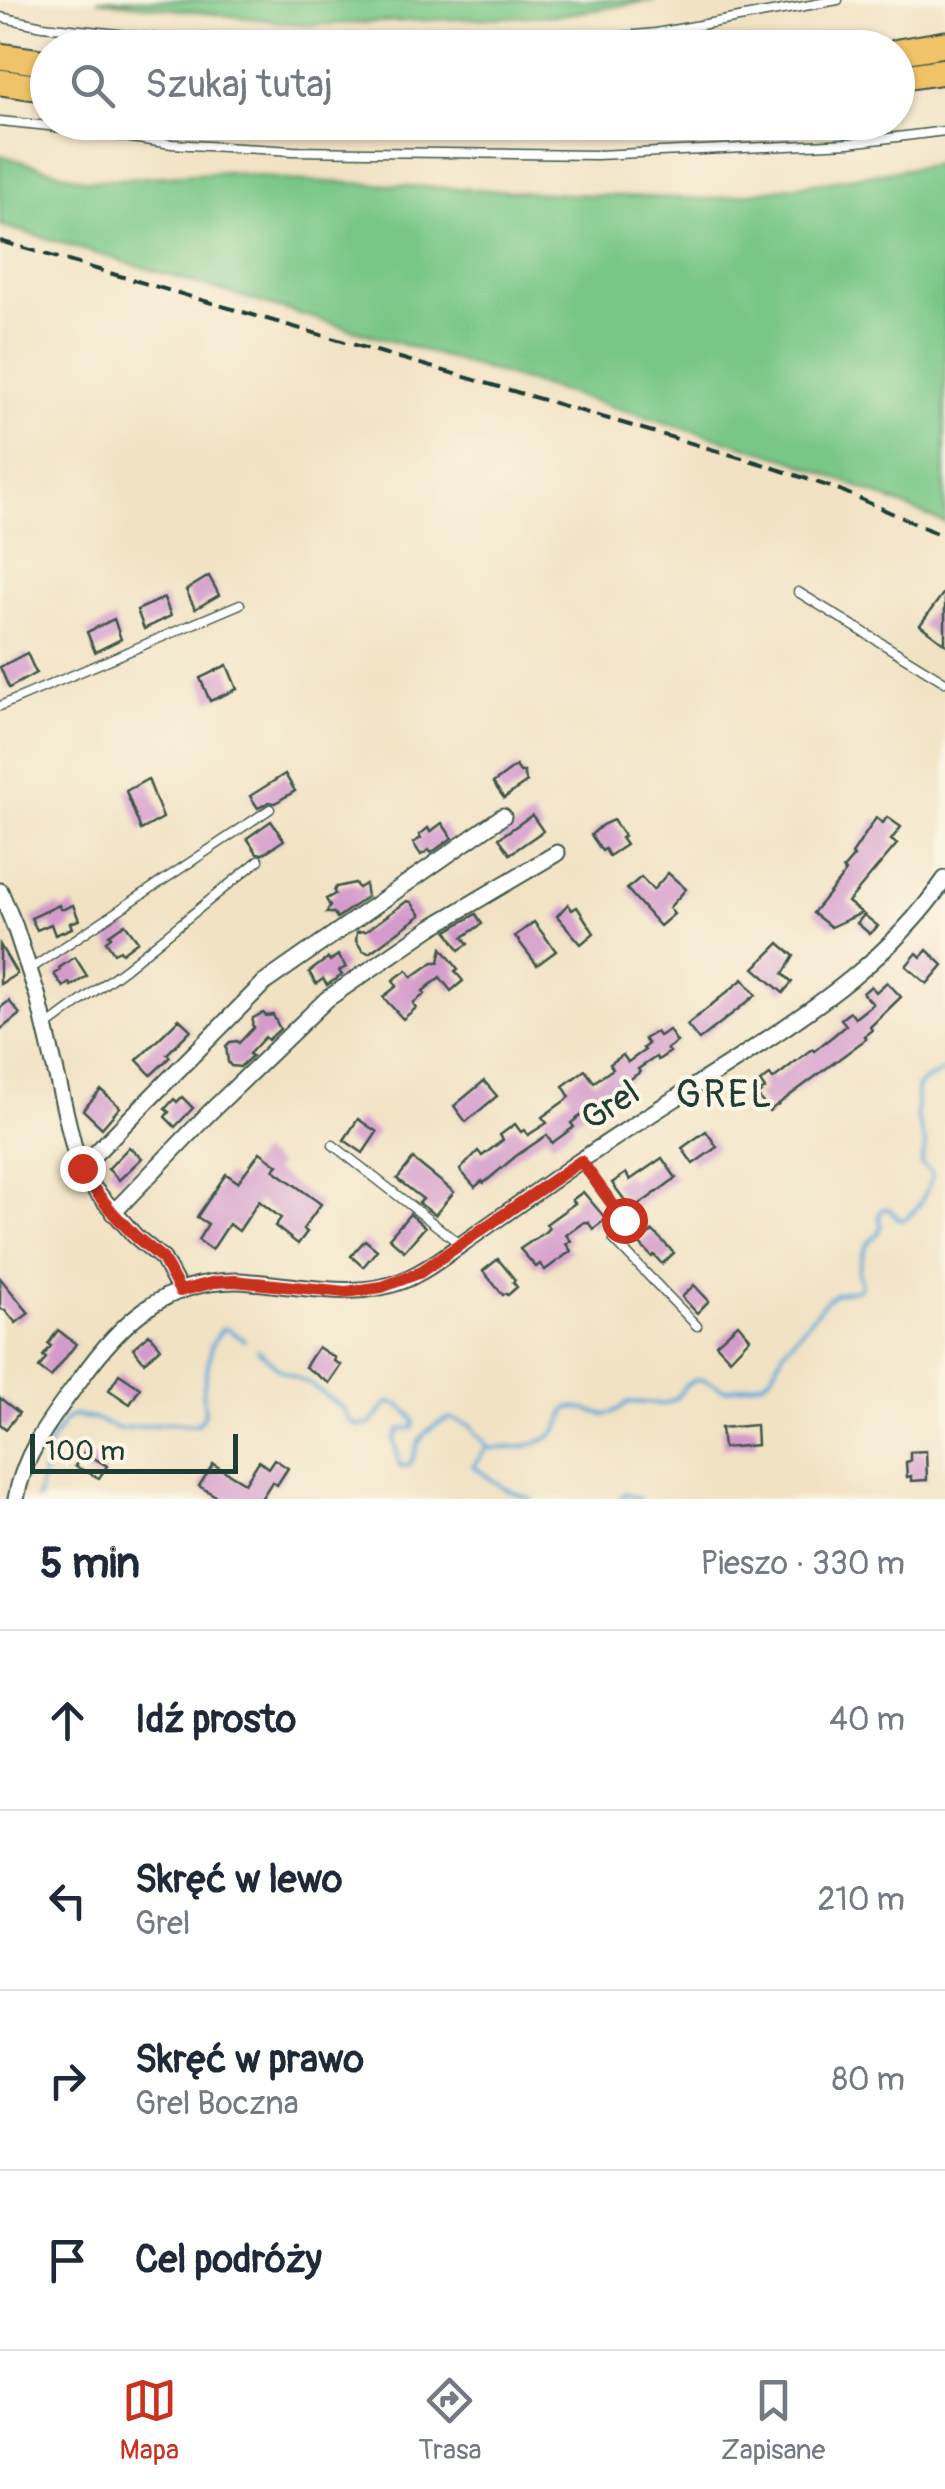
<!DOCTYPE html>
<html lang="pl">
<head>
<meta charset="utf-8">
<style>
  :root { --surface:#fff; --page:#f2f2f3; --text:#1f2937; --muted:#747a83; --line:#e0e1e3; --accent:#c8321e }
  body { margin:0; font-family:Pangolin,sans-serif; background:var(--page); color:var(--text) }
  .scale { position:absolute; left:30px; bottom:25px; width:208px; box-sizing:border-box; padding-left:10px; border:5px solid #1f3d34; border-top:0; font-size:28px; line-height:35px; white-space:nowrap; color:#1f3d34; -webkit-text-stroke:8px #fcf5e5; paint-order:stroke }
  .stop { position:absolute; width:30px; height:30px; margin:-22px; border:8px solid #c8321e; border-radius:50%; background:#fff }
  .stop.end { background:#c8321e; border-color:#fff; box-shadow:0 2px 10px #0008 }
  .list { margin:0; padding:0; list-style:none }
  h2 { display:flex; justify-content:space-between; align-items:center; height:130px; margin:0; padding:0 40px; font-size:42px }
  h2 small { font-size:32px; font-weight:400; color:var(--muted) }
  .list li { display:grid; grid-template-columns:65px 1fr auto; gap:30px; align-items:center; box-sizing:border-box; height:180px; padding:0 40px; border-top:2px solid var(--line) }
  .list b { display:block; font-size:38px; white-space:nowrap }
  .list p { margin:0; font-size:32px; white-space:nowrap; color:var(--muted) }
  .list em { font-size:32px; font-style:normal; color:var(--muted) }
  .icon { flex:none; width:55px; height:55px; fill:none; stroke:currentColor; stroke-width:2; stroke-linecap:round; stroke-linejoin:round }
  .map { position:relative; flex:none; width:945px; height:1499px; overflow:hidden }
  .search { position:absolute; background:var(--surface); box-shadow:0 2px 8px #0004; left:30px; right:30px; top:30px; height:110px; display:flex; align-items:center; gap:25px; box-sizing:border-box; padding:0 35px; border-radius:55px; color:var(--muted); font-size:38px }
  .sheet { height:850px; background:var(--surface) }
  nav { display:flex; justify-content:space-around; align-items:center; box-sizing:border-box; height:140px; border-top:2px solid var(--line); background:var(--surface); font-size:28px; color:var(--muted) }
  nav a { display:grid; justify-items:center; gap:5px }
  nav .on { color:var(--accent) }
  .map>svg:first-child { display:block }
  .green { fill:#79c787; stroke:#4c825e; stroke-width:2.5 }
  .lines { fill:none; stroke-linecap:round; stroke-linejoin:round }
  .stream { stroke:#60aad8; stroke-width:4 }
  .building { fill:#d39acb }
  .lane-casing { stroke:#3e5649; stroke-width:11 }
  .street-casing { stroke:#3e5649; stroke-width:19 }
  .primary-casing { stroke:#3e5649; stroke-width:29 }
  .lane { stroke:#fff; stroke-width:8 }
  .street { stroke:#fff; stroke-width:15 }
  .primary { stroke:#f1c369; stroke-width:25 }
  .rail { stroke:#1f3d34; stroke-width:4; stroke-dasharray:15 8; stroke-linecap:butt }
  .route { stroke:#c8321e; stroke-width:12 }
  .labels { text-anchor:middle; stroke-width:8; stroke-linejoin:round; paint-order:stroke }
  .street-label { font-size:35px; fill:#1f3d34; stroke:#fcf5e5 }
  .neighbourhood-label { font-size:38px; letter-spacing:2.5px; fill:#1f3d34; stroke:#fcf5e5 }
</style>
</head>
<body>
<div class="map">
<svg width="945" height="1499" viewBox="0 0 945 1499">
  <rect width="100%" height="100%" fill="#fcf5e5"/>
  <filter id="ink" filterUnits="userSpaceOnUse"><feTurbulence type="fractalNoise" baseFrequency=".01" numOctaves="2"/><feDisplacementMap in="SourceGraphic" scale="20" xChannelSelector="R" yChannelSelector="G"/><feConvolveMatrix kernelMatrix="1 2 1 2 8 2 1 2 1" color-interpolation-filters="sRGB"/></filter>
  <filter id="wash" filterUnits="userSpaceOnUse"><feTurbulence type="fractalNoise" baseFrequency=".0048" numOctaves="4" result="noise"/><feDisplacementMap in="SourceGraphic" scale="40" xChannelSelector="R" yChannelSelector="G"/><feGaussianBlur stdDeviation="2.25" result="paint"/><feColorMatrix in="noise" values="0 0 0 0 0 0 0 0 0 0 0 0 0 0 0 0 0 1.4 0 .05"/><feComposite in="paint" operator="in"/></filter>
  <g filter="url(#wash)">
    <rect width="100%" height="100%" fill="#f1e2c3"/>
    <g class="green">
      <path d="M97,0h559l-95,15 -254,10z"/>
      <path d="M0,155l89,26 139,-9 60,8 298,15 126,4 233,-36v360l-153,-63 -792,-235z"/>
    </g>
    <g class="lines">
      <g class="stream">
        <path d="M258,1350l22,20 30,14 23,17 10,7 6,12 9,6 13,-2 16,-21c14,0 20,7 27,18l-1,7 -13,1 -6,11 6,26h8c7,-8 6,-13 10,-22 6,-14 19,-20 32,-26l21,8c4,10 12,12 16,22"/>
        <path d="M487,1448c22,1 55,0 70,-18 5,-7 6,-15 11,-22 26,-4 32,19 60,-6l36,2 11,-5 11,-14 11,-6 7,1 21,10 39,-8 9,-9 11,-23 42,-49 9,-7 24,-5 2,-3 -3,-14 6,-21 5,-9 9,-9 3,-8 -2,-10 4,-6h6l10,10 5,1c14,-9 23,-28 28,-45l-1,-3 -10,-8 5,-18 -9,-29v-29c7,-10 18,-11 28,-18"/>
        <path d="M487,1448l-14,18 32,23 26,10"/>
        <path d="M37,1499l14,-58 14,-21 9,-5 19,4 26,10 52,-6 22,2 6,-2 6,-9 -2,-22 9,-48 10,-15h5l17,11"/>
        <path d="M621,1499l4,-6 15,6"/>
      </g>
    </g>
    <g id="blocks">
      <g class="building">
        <path d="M209,576l10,19 -24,14 -9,-19z"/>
        <path d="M945,591v53l-25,-19z"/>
        <path d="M164,598l7,18 -27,13 -7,-19z"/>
        <path d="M114,619l7,20 -26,13 -8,-20z"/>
        <path d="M27,653l9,20 -27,15 -9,-21z"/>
        <path d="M227,665l10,24 -27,12 -10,-23z"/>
        <path d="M516,766l4,6h4v4l3,6 -23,16 -11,-15z"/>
        <path d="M285,774l10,17 -20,12 -6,-1 -11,6 -8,-12z"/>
        <path d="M148,779l15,39 -22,12 -15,-39z"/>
        <path d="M532,815l11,16 -33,23 -11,-16z"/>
        <path d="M887,817l14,10 -10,13 6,4 -49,58 14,11 -31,14 -18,-14 29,-36 3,-6 -2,-2 11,-13 -2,-2 24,-36 7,5z"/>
        <path d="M613,820l11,16 -3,2 5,7 -17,11 -4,-7 -3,2 -11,-16 11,-10z"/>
        <path d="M271,821l13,19 -21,14 -6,-1 -10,-15z"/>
        <path d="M442,823l10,15 -21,15 -2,-3 -8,5 -8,-12 8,-5 -2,-3 9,-7 2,4z"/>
        <path d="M668,873l18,16 -17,19 5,6 -14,12 -33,-37 14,-12 12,13z"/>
        <path d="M355,883l3,5 7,-4 2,13 -30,21 -3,-5h-8l4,-7 -4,-7 9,-5 -1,-3 2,-4z"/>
        <path d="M407,901l4,1 10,13 -52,38 -6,-2 -7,-10 1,-9 9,-1z"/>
        <path d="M568,904l4,6 5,-3 17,26 -13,11 -24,-28z"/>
        <path d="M59,905l1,4h4l9,-4 6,15 -9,3 2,5 -17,7 -4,-11 -14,6 -6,-12z"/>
        <path d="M476,914l6,10 -19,13 5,7 -9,6 -12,-19z"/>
        <path d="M864,915l14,11 -8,8 -13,-11z"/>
        <path d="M534,922l22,29 -19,14 -22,-29z"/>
        <path d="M125,924l13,17 -16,12 -2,-3 -6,3 -8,-12 5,-4 -2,-2z"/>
        <path d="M779,943l15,13 -11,18 9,8 -9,11 -29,-25z"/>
        <path d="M0,945l17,29 -17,10z"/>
        <path d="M442,948l16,21 -3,2 8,10 -12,10 -11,-14 -17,14 2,3 -12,9 3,5 -13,11 -20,-22 14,-11 -4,-6 14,-10 5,7 21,-15h6z"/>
        <path d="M927,950l16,15 -16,19 -21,-18 11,-13 4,4z"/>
        <path d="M338,955l8,12 -7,4 3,4 -15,10 -4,-6 -7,5 -7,-12 19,-14 2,3z"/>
        <path d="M75,957l12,19 -16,10 -2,-3 -6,4 -9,-13 6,-4 -1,-2z"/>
        <path d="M743,979l13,16 -57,45 -12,-15z"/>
        <path d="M887,982l14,15 -31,30 2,3 -8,6 2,3 -97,72 -12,-16 8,-6 -5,-7 10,-7 3,4 39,-30 2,2 19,-15 13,-11 -5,-6 9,-7 5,6 18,-14 -10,-11 8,-7 5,6z"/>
        <path d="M9,1001l11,13 -20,16v-22z"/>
        <path d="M263,1013l3,3 7,-1 7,14 -12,11 -3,-3 -16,17 3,2 -12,11 -9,-1 -3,-4 -2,-16 4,-4 7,-1 2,2 15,-16 -2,-2 1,-7z"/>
        <path d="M179,1019l12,11 -24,24 3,3 -19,18 -14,-15z"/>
        <path d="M669,1030l8,12 -10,7 3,3 -12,8 -2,-3 -18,12 2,3 -69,51 3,4 -22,16 -5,-8 -31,21 -32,27 -2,-2 -7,6 -15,-17 18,-19 4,5 21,-16 -3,-5 15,-11 6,8 3,-2 4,5 19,-12 -5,-6 28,-20 -7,-11 22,-16 9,12 19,-13 -3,-5 13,-9 5,7 17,-12 -2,-2 5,-4 -4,-5 12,-7 3,4z"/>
        <path d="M484,1081l13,15 -31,26 -12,-16z"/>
        <path d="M101,1090l19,17 -18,21 -19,-18z"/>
        <path d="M182,1097l11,11 -18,19 -10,-10 4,-5 -4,-3 9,-10 3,3z"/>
        <path d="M358,1119l19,13 -14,21 -19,-13z"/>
        <path d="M706,1131l11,16 -24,17 -11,-16z"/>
        <path d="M129,1147l13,11 -23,22 -11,-11z"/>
        <path d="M260,1152l18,13 -4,5 47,34 -18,25 4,3 -9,12 -23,-18 6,-8 -22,-17 -20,30 -10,-7 -17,26 -14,-10 10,-16 -11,-7 29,-43 12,8z"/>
        <path d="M662,1158l14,20 -44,32 -20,-27 14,-10 4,7z"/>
        <path d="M413,1159l41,33 -19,23 -16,-12 4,-4 -26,-20z"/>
        <path d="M583,1192l23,27 -13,10 -5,-7h-4l-18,13 5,6 -5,3 5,7 -26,19 -5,-6 -4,3 -16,-18 25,-17 4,-4 -3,-4 29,-21 -3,-3z"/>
        <path d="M410,1214l15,13 -21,24 -15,-13z"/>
        <path d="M653,1231l21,22 -12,11 -8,-9 -2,2 -13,-14z"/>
        <path d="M365,1240l12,10 -14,17 -12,-11z"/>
        <path d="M498,1259l17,21 -2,2 4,5 -9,8 -2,-2 -3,2 -20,-24z"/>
        <path d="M0,1278l29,35 -13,10 -11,-13 -5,-1z"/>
        <path d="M694,1285l15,16 -12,12 -15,-16z"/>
        <path d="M738,1324l12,14 -20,21 -14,-15z"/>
        <path d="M58,1330l18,14 -25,33 -12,-9 7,-10 -3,-2 8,-10 -3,-2z"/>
        <path d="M149,1334l12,14 -17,14 -11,-14z"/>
        <path d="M318,1347l17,11 -1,3 7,4 -12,18 -24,-16z"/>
        <path d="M119,1374l21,14 -10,16 -21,-14z"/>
        <path d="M0,1398l19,15 -13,16 -6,-5z"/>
        <path d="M756,1425l1,20 -34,3 -2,-20z"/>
        <path d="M926,1451l1,29 -16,1v-5l-4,1 -1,-15 4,-1v-9z"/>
        <path d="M84,1452l23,14 -8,12 -24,-12z"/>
        <path d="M274,1459l14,9 -11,17 -5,-3 -11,17h-40l-22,-13 14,-22 32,19 14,-22 9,7z"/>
      </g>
    </g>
  </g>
  <g filter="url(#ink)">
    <use href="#blocks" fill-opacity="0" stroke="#3e5649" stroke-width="2.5"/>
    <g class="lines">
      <defs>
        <g id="lane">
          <path d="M0,17l43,9 206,22"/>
          <path d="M502,48l154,-15 182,-33"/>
          <path d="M0,121l49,5 123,18 121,7 304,4 252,-12 96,-12"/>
          <path d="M798,592l147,90"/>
          <path d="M0,706l240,-102"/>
          <path d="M29,970l241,-161"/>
          <path d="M46,1027l80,-59 133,-108"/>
          <path d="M333,1145l128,100"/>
          <path d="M581,1161l43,60 -10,19 83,86"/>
        </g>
        <g id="street">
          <path d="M0,891l15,36 23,70 36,151 15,35 46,53 28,23 17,32"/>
          <path d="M82,1167l182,-184 239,-167"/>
          <path d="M113,1213l96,-100 118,-114 105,-72 125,-74"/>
          <path d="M16,1499c8,-47 36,-81 63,-118 40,-57 84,-101 159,-100 20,1 40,4 60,6 35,4 70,7 104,-6 25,-10 48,-29 70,-44 35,-25 70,-49 105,-74 54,-37 110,-72 165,-107 78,-51 149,-99 203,-177"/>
        </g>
        <g id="primary">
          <path d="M898,52l47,-8"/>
          <path d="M0,56l48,7"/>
          <path d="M898,78l47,-7"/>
          <path d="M0,82l48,7"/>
        </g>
      </defs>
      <use href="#lane" class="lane-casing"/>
      <use href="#street" class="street-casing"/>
      <use href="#primary" class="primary-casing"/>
      <use href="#lane" class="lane"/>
      <use href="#street" class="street"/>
      <use href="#primary" class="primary"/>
      <path class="rail" d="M0,241l759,222 81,27 105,47"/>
    </g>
  </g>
  <g class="lines" filter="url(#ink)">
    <path class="route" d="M82,1168l7,15 24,30 22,23 28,23 17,32 35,-9 19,-1 112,11 36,-5 37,-14 162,-112 43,59"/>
  </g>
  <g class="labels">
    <g class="street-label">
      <text transform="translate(610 1105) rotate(-33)" y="12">Grel</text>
    </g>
    <g class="neighbourhood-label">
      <text x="725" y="1107">GREL</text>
    </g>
  </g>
</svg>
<div class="scale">100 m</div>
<div class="stop" style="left:624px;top:1220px"></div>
<div class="stop end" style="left:82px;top:1168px"></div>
<div class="search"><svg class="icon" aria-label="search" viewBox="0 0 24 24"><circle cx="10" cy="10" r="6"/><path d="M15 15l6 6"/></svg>Szukaj tutaj</div>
</div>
<section class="sheet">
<h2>5 min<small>Pieszo · 330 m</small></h2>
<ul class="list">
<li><svg class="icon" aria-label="ahead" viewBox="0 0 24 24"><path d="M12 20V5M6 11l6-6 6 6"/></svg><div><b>Idź prosto</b></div><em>40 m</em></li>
<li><svg class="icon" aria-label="left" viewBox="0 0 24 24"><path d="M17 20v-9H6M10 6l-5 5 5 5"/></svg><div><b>Skręć w lewo</b><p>Grel</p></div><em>210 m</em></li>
<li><svg class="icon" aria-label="right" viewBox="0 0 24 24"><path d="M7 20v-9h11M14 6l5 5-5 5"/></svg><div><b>Skręć w prawo</b><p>Grel Boczna</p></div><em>80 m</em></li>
<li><svg class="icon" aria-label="arrive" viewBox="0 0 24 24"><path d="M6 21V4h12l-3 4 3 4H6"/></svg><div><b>Cel podróży</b></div></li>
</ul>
</section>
<nav>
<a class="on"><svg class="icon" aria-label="map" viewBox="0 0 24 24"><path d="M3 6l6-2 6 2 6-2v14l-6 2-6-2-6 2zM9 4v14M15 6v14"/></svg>Mapa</a>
<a><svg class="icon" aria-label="directions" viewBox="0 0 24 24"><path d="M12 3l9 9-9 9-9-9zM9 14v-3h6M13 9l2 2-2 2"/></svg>Trasa</a>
<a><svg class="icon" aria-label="saved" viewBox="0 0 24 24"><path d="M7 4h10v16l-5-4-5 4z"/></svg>Zapisane</a>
</nav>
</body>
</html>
